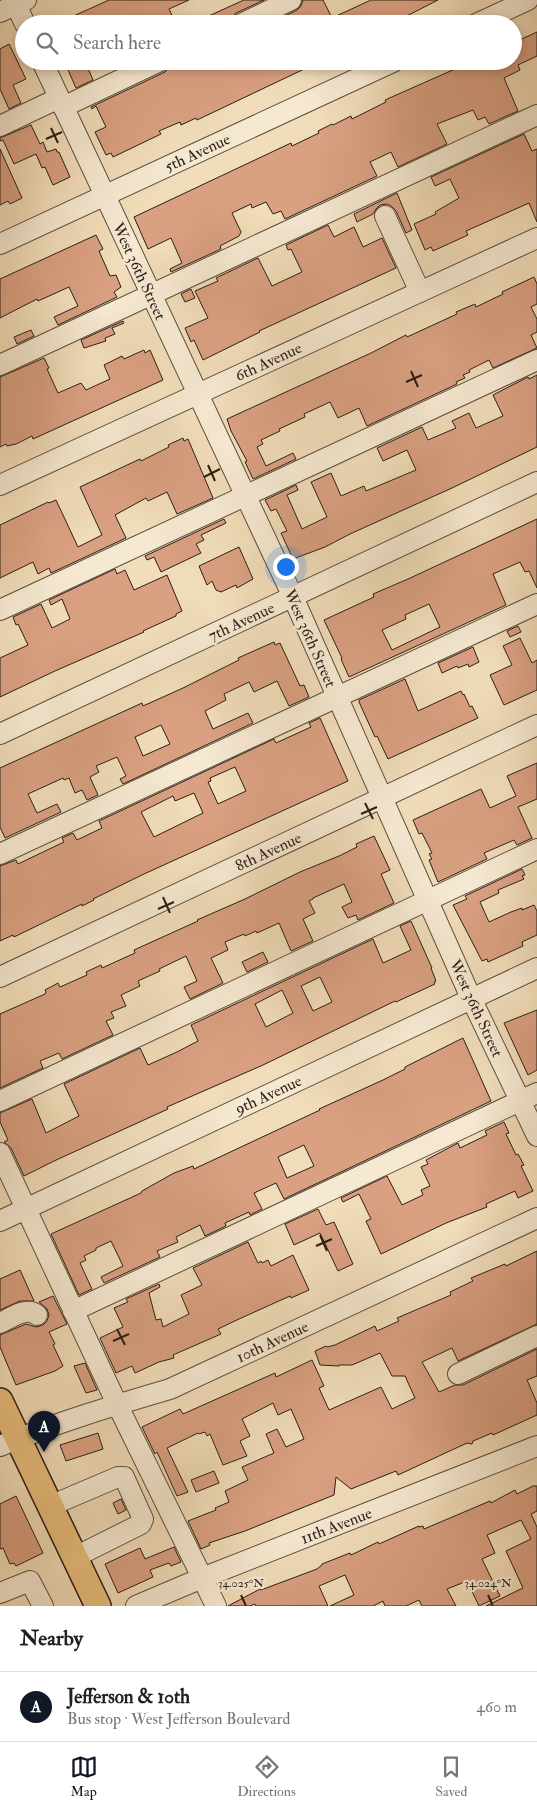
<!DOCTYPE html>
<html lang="en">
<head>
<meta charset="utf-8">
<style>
  :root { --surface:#fff; --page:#f6f6f6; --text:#222; --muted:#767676; --line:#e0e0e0; --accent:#111827 }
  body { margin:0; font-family:"IM FELL Double Pica",serif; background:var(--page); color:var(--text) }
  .you { position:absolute; left:285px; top:566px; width:18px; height:18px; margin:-12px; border:4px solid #fff; border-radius:50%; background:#1a73e8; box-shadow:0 0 0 8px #1a73e833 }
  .badge { display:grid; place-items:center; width:32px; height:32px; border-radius:50%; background:var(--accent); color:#fff; font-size:16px; font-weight:700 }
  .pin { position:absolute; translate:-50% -41px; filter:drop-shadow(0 1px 2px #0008) }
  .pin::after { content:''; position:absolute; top:26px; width:18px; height:15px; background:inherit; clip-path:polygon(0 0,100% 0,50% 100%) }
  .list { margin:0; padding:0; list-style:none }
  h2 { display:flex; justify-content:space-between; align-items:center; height:65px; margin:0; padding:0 20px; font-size:21px }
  h2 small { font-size:16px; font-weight:400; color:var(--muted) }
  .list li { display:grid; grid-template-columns:32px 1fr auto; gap:15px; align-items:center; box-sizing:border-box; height:70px; padding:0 20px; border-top:1px solid var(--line) }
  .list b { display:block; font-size:19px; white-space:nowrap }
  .list p { margin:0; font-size:16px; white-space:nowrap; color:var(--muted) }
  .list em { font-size:16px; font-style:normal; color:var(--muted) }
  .icon { flex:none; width:28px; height:28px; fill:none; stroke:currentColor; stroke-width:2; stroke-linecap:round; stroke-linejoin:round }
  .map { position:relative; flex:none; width:537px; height:1606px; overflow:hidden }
  .search { position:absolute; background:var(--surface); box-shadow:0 2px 8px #0003; left:15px; right:15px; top:15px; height:55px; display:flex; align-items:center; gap:12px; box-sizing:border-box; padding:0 18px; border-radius:28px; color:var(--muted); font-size:19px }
  .sheet { height:135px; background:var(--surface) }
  nav { display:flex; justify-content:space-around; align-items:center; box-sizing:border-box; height:70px; border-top:1px solid var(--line); background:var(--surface); font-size:14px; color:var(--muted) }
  nav a { display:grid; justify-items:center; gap:2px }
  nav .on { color:var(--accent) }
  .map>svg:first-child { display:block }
  .building { fill:#d9a081; stroke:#2c1e16; fill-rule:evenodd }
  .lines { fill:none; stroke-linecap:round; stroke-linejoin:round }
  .minor-casing { stroke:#5d4e3f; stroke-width:22 }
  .major-casing { stroke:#2c1e16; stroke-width:28 }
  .minor { stroke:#f6e9d2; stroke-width:20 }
  .major { stroke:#e8be7c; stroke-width:25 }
  .ticks { fill:none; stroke:#2c1e16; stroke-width:2 }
  .labels { text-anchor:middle; stroke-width:4.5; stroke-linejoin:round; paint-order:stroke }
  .street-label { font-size:16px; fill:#2c1e16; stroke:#f6e9d2 }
  .ticks-label { font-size:12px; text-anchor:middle; fill:#2c1e16; stroke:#f6e9d2; stroke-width:4.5; stroke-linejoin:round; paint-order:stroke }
</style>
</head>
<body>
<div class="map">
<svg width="537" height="1606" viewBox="0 0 537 1606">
  <rect width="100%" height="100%" fill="#f1ddb9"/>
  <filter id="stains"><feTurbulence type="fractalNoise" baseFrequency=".004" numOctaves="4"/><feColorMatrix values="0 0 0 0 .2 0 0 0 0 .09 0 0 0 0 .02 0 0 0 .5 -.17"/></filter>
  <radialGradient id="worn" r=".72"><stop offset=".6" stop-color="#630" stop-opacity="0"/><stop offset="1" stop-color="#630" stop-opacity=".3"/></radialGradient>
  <g class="building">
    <path d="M109,0h80l-20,9 7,15h-23l-2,-6 -13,6h-82z"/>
    <path d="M244,0h20l-28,13 -6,6 -10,5h-29z"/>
    <path d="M303,0h20l9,18 39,-18h67l-47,24h-122l28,-14 4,-4z"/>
    <path d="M537,32v24l-19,9 2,5 -16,8 14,33 -29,13 -4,-7 -7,3 -5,-10 -36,14 10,20 -49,23 -7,-15 -21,10 7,14 -92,43 -4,-8 -8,3 -7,-12 -14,6 -1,-4 -19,9 9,19 -2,4 -19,10 1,3 -50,23 -1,-3 12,-6 -11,-25 -23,11 -14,-32 157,-74 1,3 27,-13 -1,-2 14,-7 1,1 18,-9 1,3 34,-17 -1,-2 70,-31v-2l12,-6h46v-18z"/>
    <path d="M9,44l17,35 -13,6 8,18 -12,6 -9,-20v-40z"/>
    <path d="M64,61h21l8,19 -17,8z"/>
    <path d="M174,61h49l3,7 16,-7h79l-124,59 -1,-2 -15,7 -1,-3 -21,9 2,3 -48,23 -2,-4 -5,2 -11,-23 11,-5 -10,-21 -4,3 -1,-2 74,-35z"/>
    <path d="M31,125l9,19 3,-2 4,10 9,-3 1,3h2l11,25 -17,8 -8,-18 -3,1 -6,-14 -22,10 -11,-24 -3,1v-3z"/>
    <path d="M524,134l8,17 5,-2v73l-8,-19 -63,28 2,4 -24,11 -11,5 -2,-4 -6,3 -11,-26 22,-10 -1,-2 24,-14 -9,-19 -15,7 -4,-9z"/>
    <path d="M0,149l22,49 -12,6 -2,-3 -8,4z"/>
    <path d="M397,193l15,37 -6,3 -10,-22 -5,-5 -4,-2 -7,1 -4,4 -3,5 -16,8 -3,-8z"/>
    <path d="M328,225l6,12 20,-10 9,20 19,-9 14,30 -137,63 1,1 -57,28 -9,-20 -3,2 -6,-14 23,-10 -13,-27 23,-10 -2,-3 42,-20 14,28 30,-14 -11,-23 -3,1 -2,-5z"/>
    <path d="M96,235l7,14 -4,2 11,25 6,-1 5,12 -7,5 3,5 -59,28 -4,-8 24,-11 -9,-19 -31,14 -1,-2 -37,19v-39z"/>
    <path d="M534,277l3,7v20l-6,3 6,12v13l-6,3 6,13 -44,20 -4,-8 -20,10 1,2 -7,3 2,3 -9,4 1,2 -90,42 -8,-18 -21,10 -8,-16 -26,12 1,3 -26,12 1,2 -19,9 2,4 -6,3 9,19 27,-13 3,6 -43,20 -8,-17 2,-1 -16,-30 -4,-12 144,-66 35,-18 1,2 50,-23 -1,-2 19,-8 1,3 27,-13 -1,-2z"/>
    <path d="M191,289l4,9 -10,4 -4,-8z"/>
    <path d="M123,321l1,2 -12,5 3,6 -10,4 1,3 -22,7 -3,-8z"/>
    <path d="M31,330l3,6 -17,8 -3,-7z"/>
    <path d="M144,350l1,3 5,-3 13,30 -130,59 -1,-3 -16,8 -9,2 -1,-2 -6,3v-70l44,-19 5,10 -2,1 11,24 23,-10 5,7 24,-11 -6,-14 18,-9 2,3z"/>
    <path d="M537,375v72l-85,41 -102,46 -25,13 -32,12 -12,-26 6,-2 -11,-22 -5,2 -6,-11 31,-15 2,5 -11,5 15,34 25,-12 -16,-35 20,-9 10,23 23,-10 2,5 50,-21 -9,-20 -24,11 -6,-13 45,-21 6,13 28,-12 -4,-7 17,-8 7,15 27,-12 -10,-21 35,-18 1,2z"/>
    <path d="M183,438l1,3 4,-2 25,59 -36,16 -10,-22 -19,9 -2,-3 -31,17 11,23 -75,35 -2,-5 -11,6 -5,-12 -33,16v-53l48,-23 1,1 7,-3 22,47 24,-12 -22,-48 60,-28 1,2 28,-14 -1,-2z"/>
    <path d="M224,519l2,4 -25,12 3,5 -8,4 5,9 -40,19 -7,-15 -7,3 -2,-4z"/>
    <path d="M537,519v69l-8,-17 -4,1 -5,-10 -27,12 13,31 -157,72 -8,-18 1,-1 -18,-38 50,-23 -1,-3 35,-15zM429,604l11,23 -48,23 -10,-20 24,-11 -1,-4z"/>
    <path d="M239,547l14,32 -16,9 -1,-3 -15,7 -5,-2 -4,-9 -5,4 -8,-19z"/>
    <path d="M115,569l2,5 8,-4 9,20 33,-15 15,36 -6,3v2l-33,15 1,1 -89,39 -55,26v-39l28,-13 -10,-21 -2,1 -3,-8 28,-13 11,24 18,-9 -8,-20 -11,6 -2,-5z"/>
    <path d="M518,626l3,6 -11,5 -3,-6z"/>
    <path d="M520,638l12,25 5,-3v30l-33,15 -14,-30 22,-10 -9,-19z"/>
    <path d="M274,642l1,3 5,-2 20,43 4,-1 5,12 -20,9 -12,-25 -23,11 -5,-10 -25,12 2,6 -21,11 8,18 35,-16 5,10 -130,61 -3,-5 6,-3 -9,-19 -21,9 3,6 -9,5 8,18 -11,5 -5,-10 -7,3 -6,-15 -5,2 -1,-2 -35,16 9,19 20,-9 4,8 -56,26 -5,-11v-59l142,-65 1,3 40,-18 56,-28 -1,-2zM161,725l9,19 -27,12 -8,-19z"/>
    <path d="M473,647l6,15 -10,5 -1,-3 -10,4 -1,-2 -15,7 -4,-10z"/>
    <path d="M405,679l13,32 43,-20 2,4 1,-1 6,13 2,-1 6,12 -90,41 -11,-23 -2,1 -16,-35v-2z"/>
    <path d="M320,718l28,63 -204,93 -51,25 1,1 -12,6v-2l-68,33 -1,-2 -13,6v-75l16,-6 2,4 46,-22 -2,-4 11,-5 4,7 25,-12 -3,-7 175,-82 2,4 35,-16 -2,-4zM235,767l11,24 -28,13 -10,-22 3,-1 -1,-3zM194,793l9,20 -49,24 -13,-25 32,-16 2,5z"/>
    <path d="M537,763v36l-19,8 14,31 -15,7 -3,-5 -30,13 3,6 -49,23 -9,-22 3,-1 -3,-5 3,-1 -10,-20 -3,1 -6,-14 68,-31 9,19 26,-12 -9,-20z"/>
    <path d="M374,836l16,34 -9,4 13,29 -36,17 -2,-5 -8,3 -6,-11 10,-5 -8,-18 -31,14v1l-4,2 6,12 -12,6 10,22 -22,10 -12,-28 -22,10 -1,-2 -11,5 -1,-2 -19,8 3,8 -17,8 12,25 -33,16 -6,-12 13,-6 -11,-25 -27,13 1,2 -22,10 2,5 -19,9 5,11 -15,6 3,6 -8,3 7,14 -51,24 -3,-6 -19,8 3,7 -43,20v-74l45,-20 1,-2 -1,-2 13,-7 2,4 27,-12 -1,-3 15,-7 1,3 33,-15 -1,-3 64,-29 -1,-1 48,-21 55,-27 39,-16 18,-9 -1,-3z"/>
    <path d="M522,869l3,6 -3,1 2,3 -26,11 1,3 -19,9 9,20 22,-10 11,-4v2l12,-5 3,6v24l-15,7 1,4 -35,16 -1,-3 -5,2 -29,-56 14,-6 -2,-3z"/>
    <path d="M411,921l21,47h-1l5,13 -2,1 1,2 -39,18 -1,-1 -132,64 -96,42 1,2 -114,52 -30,15 -13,-28 -7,-6 4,-2 -8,-18v-9l32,-14 14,34 33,-17 -15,-32 76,-36 8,17 29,-13 21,-11 -7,-16 182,-86 10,24 28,-13 -11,-24zM320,977l12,25 -19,9 -12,-25zM282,990l11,23 -27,14 -11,-23z"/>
    <path d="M263,952l5,10 -21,10 -5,-10z"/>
    <path d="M537,1010v60l-9,5 -24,-52z"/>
    <path d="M463,1038l28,63 -207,98 -8,-16 -22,10 8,16 -12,6 -1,-3 -24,11 1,3 -21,10 -5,-11 -24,12 2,5 -21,9 3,6 -56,26 -3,-6 22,-11 -12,-25 -15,7v2l-12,6 2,4 -6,3 12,26 -13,6 -28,-61 90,-41 1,-2 32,-18 19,-7 1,3 126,-59 -1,-1 64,-29 22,-11v-2zM304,1145l10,21 -27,12 -9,-21z"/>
    <path d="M504,1122l5,11 -3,1 10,21 2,-1 6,11 -3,1 12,25 -15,7 -3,-7 -29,13 1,3 -41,16 -65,31 -15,-33 5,-2 -12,-25 -16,8 -2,-4 46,-22 15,29 21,-10 -2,-5 9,-4 -9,-19 7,-3 -2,-4 32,-17 2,5 27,-13 -2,-4z"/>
    <path d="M318,1209l8,16 8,-3 19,42 -15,7 -18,-38 -26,12 -9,-21z"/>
    <path d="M248,1242l10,21 3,-2 1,2 6,-3 3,6 22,-11 16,35 -18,8 -1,-2 -51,23 -21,10 3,5 -48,21 1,3 -15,4 -24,11 -3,-7 -16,7 -16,-35 23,-11 -9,-19 14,-6 -2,-3 33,-15 1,3 -11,6 7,27 5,-1 2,8 26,-13 -8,-19 21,-10 -9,-17z"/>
    <path d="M537,1251v73l-79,37 -6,-13 -30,14 17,30 16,-7h8l74,-36v27l-10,4 10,23v12l-44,20 -1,-2 -19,8 -1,3 -5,-1 -69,32 -2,-4 -45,18 -15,-12 -2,18 -89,36 -36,12 1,2 -9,4 -13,-28 28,-11 -1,-2 14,-6 -4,-11 23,-11 -6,-13 32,-14 -8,-19 11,-5 9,18 18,-8 -13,-30 -13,6 -5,-12 -31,16 8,17 -10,5 7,15 -24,9 -13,-31 -3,2 -2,-4 -6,2 -1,-1 -31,15 21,44 -11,4 -20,-44 -2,2 -13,-27 38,-18 3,5 92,-41 1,4 36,-17 12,26 -5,2 10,22 52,-23 11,22 23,-11 -10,-22h-13l-12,-23 -28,12h-13v1l-19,-1 -5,-14 11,-5 1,1 8,-2 40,-19 2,5 22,-10 -2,-3 54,-23 -1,-3 23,-11 -2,-3 34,-14 1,2z"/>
    <path d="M20,1270l14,31h-14l-20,9v-31z"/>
    <path d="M53,1296l14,28 -18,8 6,12 -2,1 10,21 -8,5 -39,14 -16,-38v-12l26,-11 10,3 7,-2 4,-4 2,-6 -2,-6 -8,-7z"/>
    <path d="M85,1363l12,27 -11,3 -12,-27z"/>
    <path d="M98,1433l5,16 -37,12 -6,-16z"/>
    <path d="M214,1471l5,12 -23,9 -5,-12z"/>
    <path d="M533,1486h4v25l-6,3 6,13v79h-51l37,-18 -17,-37 25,-12 -10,-19 -34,15 8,18 -13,6 18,37 -21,10 -12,-25 -20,8 9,17h-34l-3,-6 -13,6h-21l-2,-5 -10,5h-43l24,-11 -9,-20 -26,11 9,20h-72l-1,-2 -5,2h-22l32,-17 1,1 56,-21 5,-4v-1l28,-11 1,2 27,-13 1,2 40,-18v1l4,-1 1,3 66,-28 1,2 24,-13 2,4z"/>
    <path d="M16,1496l27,57 -27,13 -2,-3 -4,1 -7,-16 -3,1v-45z"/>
    <path d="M121,1499l5,11 -8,4 -5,-11z"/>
    <path d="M174,1547l7,15 -10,4 -2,-3 -19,7 3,7 -35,16 -13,-29 35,-16 5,11z"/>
  </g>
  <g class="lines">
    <defs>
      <g id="minor">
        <path d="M14,0l11,24"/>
        <path d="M0,12l26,-12"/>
        <path d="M241,24l50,-24"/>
        <path d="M476,24l52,-24"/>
        <path d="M42,61l251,536 178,401 66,138"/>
        <path d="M63,107l97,-46"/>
        <path d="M0,126l59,-28"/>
        <path d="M385,216l35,76"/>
        <path d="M0,244l395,-183"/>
        <path d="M0,365l537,-250"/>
        <path d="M0,485l537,-247"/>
        <path d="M0,610l537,-250"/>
        <path d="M0,734l537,-252"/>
        <path d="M0,854l537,-250"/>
        <path d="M0,977l537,-252"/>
        <path d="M0,1101l537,-252"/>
        <path d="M0,1153l117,251 99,202"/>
        <path d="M0,1221l537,-253"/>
        <path d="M73,1311l464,-218"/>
        <path d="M0,1323c11,-5 27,-17 37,-8"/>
        <path d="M458,1374l79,-38"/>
        <path d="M0,1446c55,-23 112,-40 170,-57l367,-171"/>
        <path d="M50,1506l68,-29h6l19,42 -2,5 -66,33"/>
        <path d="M0,1593l30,-12 13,25"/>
        <path d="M136,1606l66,-28 335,-132"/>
      </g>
      <path id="major" d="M0,1401l98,205"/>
    </defs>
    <use href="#minor" class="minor-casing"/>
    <use href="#major" class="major-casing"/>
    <use href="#minor" class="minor"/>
    <use href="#major" class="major"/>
  </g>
  <path class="ticks" d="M51,128l7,15M46,139l16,-7M411,371l7,16M406,382l16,-7M208,465l7,16M204,477l16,-8M365,803l8,16M361,814l16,-7M163,897l7,16M158,909l16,-7M320,1235l7,16M316,1246l16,-7M117,1329l8,16M113,1341l16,-7M241,1595l5,11M488,1595l5,11"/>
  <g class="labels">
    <g class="street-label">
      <text transform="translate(197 152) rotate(-25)" y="6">5th Avenue</text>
      <text transform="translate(140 271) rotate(65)" y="6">West 36th Street</text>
      <text transform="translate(268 361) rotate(-25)" y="6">6th Avenue</text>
      <text transform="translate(241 621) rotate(-25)" y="6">7th Avenue</text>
      <text transform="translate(311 638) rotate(66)" y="6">West 36th Street</text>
      <text transform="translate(268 851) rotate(-25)" y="6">8th Avenue</text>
      <text transform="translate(477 1008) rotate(65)" y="6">West 36th Street</text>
      <text transform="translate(268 1094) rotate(-25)" y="6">9th Avenue</text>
      <text transform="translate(272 1341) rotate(-25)" y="6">10th Avenue</text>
      <text transform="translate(336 1525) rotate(-21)" y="6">11th Avenue</text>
    </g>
  </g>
  <g class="ticks-label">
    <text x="241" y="1587">34.025°N</text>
    <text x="488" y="1587">34.024°N</text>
  </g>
  <rect width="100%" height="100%" filter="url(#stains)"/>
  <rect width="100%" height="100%" fill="url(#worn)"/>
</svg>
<div class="you"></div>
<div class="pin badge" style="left:44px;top:1452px">A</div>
<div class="search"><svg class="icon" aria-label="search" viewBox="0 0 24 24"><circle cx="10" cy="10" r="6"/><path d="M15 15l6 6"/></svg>Search here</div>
</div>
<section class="sheet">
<h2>Nearby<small></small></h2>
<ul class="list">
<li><span class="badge">A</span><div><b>Jefferson &amp; 10th</b><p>Bus stop · West Jefferson Boulevard</p></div><em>460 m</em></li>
</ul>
</section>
<nav>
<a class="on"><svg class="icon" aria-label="map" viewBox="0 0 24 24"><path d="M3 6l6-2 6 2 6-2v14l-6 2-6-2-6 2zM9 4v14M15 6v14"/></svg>Map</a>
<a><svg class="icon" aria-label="directions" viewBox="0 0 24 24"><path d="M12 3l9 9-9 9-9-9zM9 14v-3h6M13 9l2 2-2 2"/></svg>Directions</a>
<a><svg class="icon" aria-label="saved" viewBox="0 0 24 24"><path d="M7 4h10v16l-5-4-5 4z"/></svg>Saved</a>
</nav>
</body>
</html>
